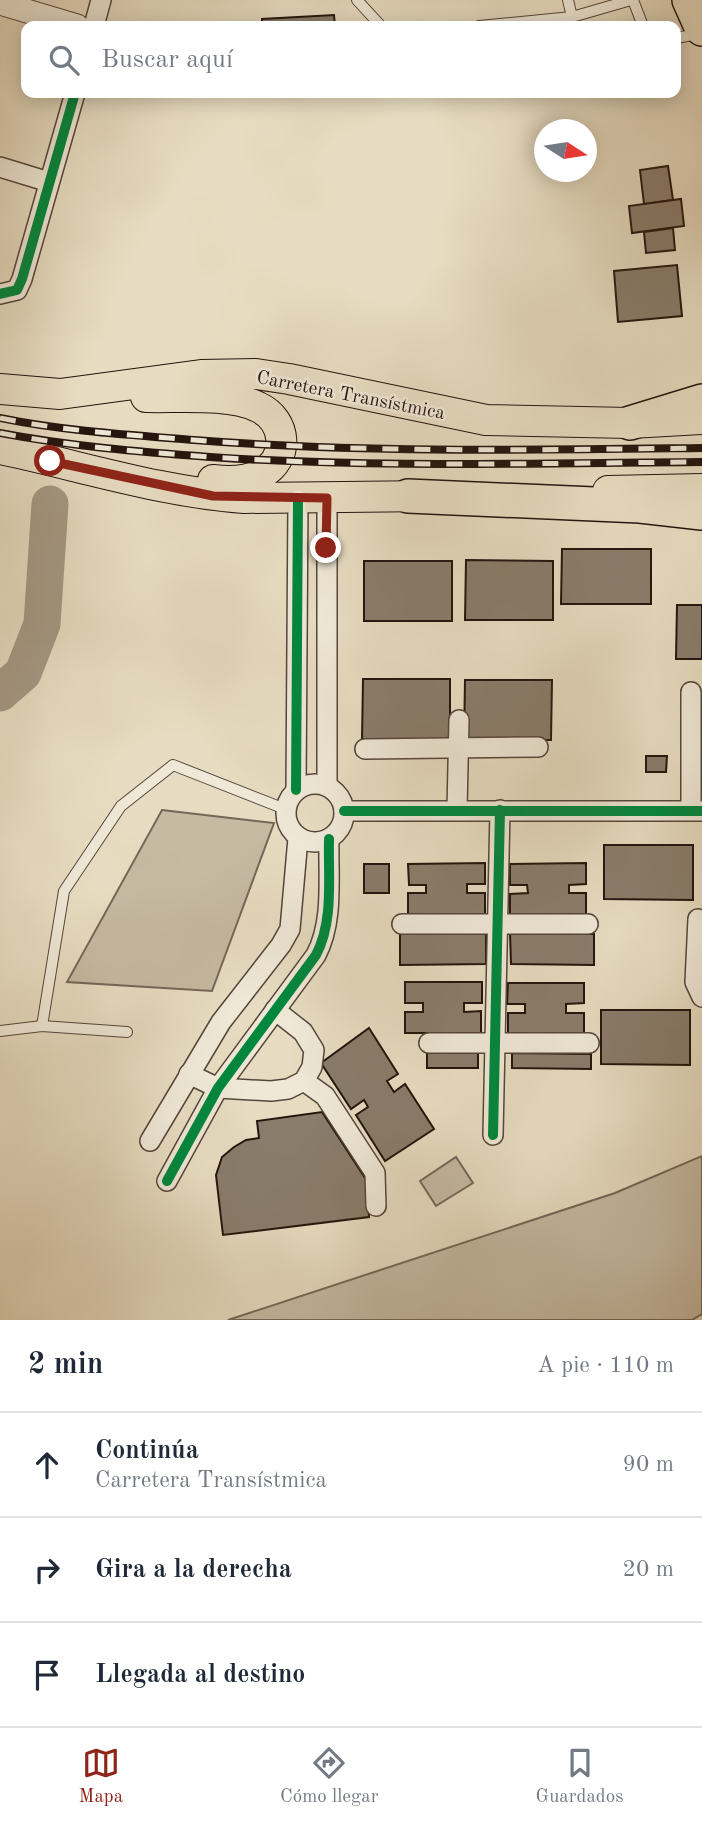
<!DOCTYPE html>
<html lang="es">
<head>
<meta charset="utf-8">
<style>
  :root { --surface:#fff; --page:#f6f6f7; --text:#1f2937; --muted:#747a83; --line:#e0e1e3; --accent:#8f2418 }
  body { margin:0; font-family:"Old Standard TT",serif; background:var(--page); color:var(--text) }
  .compass { position:absolute; left:534px; top:119px; width:63px; height:63px; border-radius:50%; background:var(--surface); box-shadow:0 4px 18px #0003; rotate:102deg }
  .stop { position:absolute; width:21px; height:21px; margin:-16px; border:5px solid #8f2418; border-radius:50%; background:#fff }
  .stop.end { background:#8f2418; border-color:#fff; box-shadow:0 2px 7px #0008 }
  .list { margin:0; padding:0; list-style:none }
  h2 { display:flex; justify-content:space-between; align-items:center; height:91px; margin:0; padding:0 28px; font-size:30px }
  h2 small { font-size:23px; font-weight:400; color:var(--muted) }
  .list li { display:grid; grid-template-columns:46px 1fr auto; gap:21px; align-items:center; box-sizing:border-box; height:105px; padding:0 28px; border-top:2px solid var(--line) }
  .list b { display:block; font-size:26px; white-space:nowrap }
  .list p { margin:0; font-size:23px; white-space:nowrap; color:var(--muted) }
  .list em { font-size:23px; font-style:normal; color:var(--muted) }
  .icon { flex:none; width:38px; height:38px; fill:none; stroke:currentColor; stroke-width:2; stroke-linecap:round; stroke-linejoin:round }
  .map { position:relative; flex:none; width:702px; height:1320px; overflow:hidden }
  .search { position:absolute; background:var(--surface); box-shadow:0 4px 18px #0003; left:21px; right:21px; top:21px; height:77px; display:flex; align-items:center; gap:18px; box-sizing:border-box; padding:0 24px; border-radius:14px; color:var(--muted); font-size:26px }
  .sheet { height:406px; background:var(--surface) }
  nav { display:flex; justify-content:space-around; align-items:center; box-sizing:border-box; height:98px; border-top:2px solid var(--line); background:var(--surface); font-size:19px; color:var(--muted) }
  nav a { display:grid; justify-items:center; gap:4px }
  nav .on { color:var(--accent) }
  .map>svg:first-child { display:block }
  .green { fill:#c6baa3; stroke:#756758; stroke-width:2 }
  .lines { fill:none; stroke-linecap:round; stroke-linejoin:round }
  .river { stroke:#a59884; stroke-width:37 }
  .building { fill:#897c6b; stroke:#24140e; stroke-width:2 }
  .service-casing { stroke:#55463b; stroke-width:12 }
  .minor-casing { stroke:#55463b; stroke-width:22 }
  .tertiary-casing { stroke:#55463b; stroke-width:25 }
  .primary-casing { stroke:#24140e; stroke-width:32 }
  .motorway-casing { stroke:#24140e; stroke-width:36 }
  .service { stroke:#efe8d7; stroke-width:10 }
  .minor { stroke:#efe8d7; stroke-width:19 }
  .tertiary { stroke:#efe8d7; stroke-width:23 }
  .primary { stroke:#e7dcc1; stroke-width:30 }
  .motorway { stroke:#e7dcc1; stroke-width:33 }
  .rail-casing { stroke:#24140e; stroke-width:8 }
  .rail { stroke:#efe8d7; stroke-width:5; stroke-dasharray:16; stroke-linecap:butt }
  .cycleway-casing { stroke:#efe8d7; stroke-width:15 }
  .cycleway { stroke:#00873e; stroke-width:10 }
  .route { stroke:#8f2418; stroke-width:9 }
  .labels { text-anchor:middle; stroke-width:5; stroke-linejoin:round; paint-order:stroke }
  .street-label { font-size:19px; fill:#24140e; stroke:#efe8d7 }
</style>
</head>
<body>
<div class="map">
<svg width="702" height="1320" viewBox="0 0 702 1320">
  <rect width="100%" height="100%" fill="#e7dcc1"/>
  <filter id="stains"><feTurbulence type="fractalNoise" baseFrequency=".00286" numOctaves="4"/><feColorMatrix values="0 0 0 0 .2 0 0 0 0 .09 0 0 0 0 .02 0 0 0 .5 -.17"/></filter>
  <radialGradient id="worn" r=".72"><stop offset=".6" stop-color="#630" stop-opacity="0"/><stop offset="1" stop-color="#630" stop-opacity=".3"/></radialGradient>
  <g class="green">
    <path d="M162,810l112,13 -62,168 -145,-9z"/>
    <path d="M702,1156v158l-10,6h-464l387,-127z"/>
    <path d="M456,1157l17,26 -37,23 -16,-25z"/>
  </g>
  <g class="lines">
    <path class="river" d="M0,693l23,-20 19,-49 8,-120"/>
  </g>
  <g class="building">
    <path d="M334,15l1,11h-73v-7z"/>
    <path d="M668,166l5,34 -29,4 -4,-34z"/>
    <path d="M681,199l3,27 -52,7 -3,-27z"/>
    <path d="M673,228l2,22 -29,3 -2,-21z"/>
    <path d="M677,265l5,51 -64,6 -4,-51z"/>
    <path d="M562,549h89v55h-90z"/>
    <path d="M466,560l87,1v59h-88z"/>
    <rect x="364" y="561" width="88" height="60"/>
    <path d="M677,605h25v54h-26z"/>
    <path d="M363,679h87v60h-88z"/>
    <path d="M465,680h87l-1,60h-87z"/>
    <path d="M646,756h21l-1,16h-20z"/>
    <path d="M604,845h89v55l-89,-1z"/>
    <path d="M485,863v21h-18v9h18v22h-77v-22h18v-8h-17l-1,-21z"/>
    <path d="M586,863v21l-17,1v8h17v22h-76v-21l18,-1 -1,-8h-17v-21z"/>
    <rect x="364" y="864" width="25" height="29"/>
    <path d="M486,933v31l-86,1v-31z"/>
    <path d="M510,933l84,1v31l-83,-1z"/>
    <path d="M405,982h77v21h-18v9l17,-1v22h-76v-21h18v-9h-18z"/>
    <path d="M508,983h76v20l-18,1v9h18v21l-76,1v-22h17v-9h-18z"/>
    <path d="M601,1010h89v55l-89,-1z"/>
    <path d="M369,1028l29,46 -11,7 7,11 11,-8 29,45 -49,32 -29,-46 12,-8 -4,-7 -13,9 -30,-46z"/>
    <path d="M427,1052l51,1v15h-51z"/>
    <path d="M512,1053l79,1v15l-79,-1z"/>
    <path d="M322,1112l45,69 2,36 -146,18 -7,-60 6,-18 12,-10 12,-7 13,-2 -2,-17z"/>
  </g>
  <g class="lines">
    <defs>
      <g id="service">
        <path d="M357,0l24,26"/>
        <path d="M568,0l4,17"/>
        <path d="M633,0l10,26"/>
        <path d="M479,26l93,-9 59,-17"/>
        <path d="M676,38l22,-4"/>
        <path d="M42,1026l22,-135 57,-85 52,-41 112,44"/>
        <path d="M0,1031l42,-5 85,6"/>
      </g>
      <g id="minor">
        <path d="M94,26l7,-26"/>
        <path d="M0,167l49,15"/>
        <path d="M0,294l17,-4 5,-11 53,-186"/>
        <path d="M691,692v118"/>
        <path d="M365,749l173,-2"/>
        <circle cx="315" cy="813" r="29"/>
        <path d="M327,786v-288"/>
        <path d="M296,790l2,-292"/>
        <path d="M457,810l2,-90"/>
        <path d="M344,811h358"/>
        <path d="M698,919l-3,63 7,15"/>
        <path d="M402,924h186"/>
        <path d="M429,1043h160"/>
        <path d="M189,1074l29,14 53,3 17,-2 16,-8 8,-14 2,-17 -11,-18 -28,-22"/>
        <path d="M304,1081l21,15 50,77 1,33"/>
        <path d="M493,1135l7,-325"/>
        <path d="M150,1141l71,-119 60,-77 9,-16 8,-91"/>
        <path d="M167,1181l51,-93 98,-133c18,-34 12,-78 13,-116"/>
      </g>
      <path id="tertiary" d="M0,3l77,23"/>
      <g id="primary">
        <path d="M0,389l60,5 141,-19 55,-1 33,5 197,41 144,3 72,-4"/>
        <path d="M146,397c33,1 83,-4 112,10 29,13 32,52 3,67 -15,8 -32,8 -48,6"/>
        <path d="M0,449c81,17 161,43 244,49l188,-2"/>
        <path d="M608,491l94,-2"/>
      </g>
      <g id="motorway">
        <path d="M689,0l13,29"/>
        <path d="M630,423l72,-22"/>
        <path d="M408,496l232,10 62,7"/>
      </g>
    </defs>
    <use href="#service" class="service-casing"/>
    <use href="#minor" class="minor-casing"/>
    <use href="#tertiary" class="tertiary-casing"/>
    <use href="#primary" class="primary-casing"/>
    <use href="#motorway" class="motorway-casing"/>
    <use href="#service" class="service"/>
    <use href="#minor" class="minor"/>
    <use href="#tertiary" class="tertiary"/>
    <use href="#primary" class="primary"/>
    <use href="#motorway" class="motorway"/>
    <defs>
      <g id="rail">
        <path d="M0,418c63,13 130,17 194,22 169,13 339,10 508,8"/>
        <path d="M0,433c69,13 140,19 210,24 164,11 328,6 492,5"/>
      </g>
    </defs>
    <use href="#rail" class="rail-casing"/>
    <use href="#rail" class="rail"/>
    <defs>
      <g id="cycleway">
        <path d="M0,294l17,-4 5,-11 53,-186"/>
        <path d="M296,790l2,-292"/>
        <path d="M344,811h358"/>
        <path d="M493,1135l7,-325"/>
        <path d="M167,1181l51,-93 98,-133c18,-34 12,-78 13,-116"/>
      </g>
    </defs>
    <use href="#cycleway" class="cycleway-casing"/>
    <use href="#cycleway" class="cycleway"/>
  </g>
  <g class="lines">
    <path class="route" d="M50,461l163,35 114,2 -1,50"/>
  </g>
  <g class="labels">
    <g class="street-label">
      <text transform="translate(351 394) rotate(11)" y="7">Carretera Transístmica</text>
    </g>
  </g>
  <rect width="100%" height="100%" filter="url(#stains)"/>
  <rect width="100%" height="100%" fill="url(#worn)"/>
</svg>
<svg class="compass" viewBox="-18 -18 36 36"><path d="M0-13l5 13h-10z" fill="#e53935"/><path d="M0 13l5-13h-10z" fill="#747a83"/></svg>
<div class="stop" style="left:50px;top:461px"></div>
<div class="stop end" style="left:326px;top:548px"></div>
<div class="search"><svg class="icon" aria-label="search" viewBox="0 0 24 24"><circle cx="10" cy="10" r="6"/><path d="M15 15l6 6"/></svg>Buscar aquí</div>
</div>
<section class="sheet">
<h2>2 min<small>A pie · 110 m</small></h2>
<ul class="list">
<li><svg class="icon" aria-label="ahead" viewBox="0 0 24 24"><path d="M12 20V5M6 11l6-6 6 6"/></svg><div><b>Continúa</b><p>Carretera Transístmica</p></div><em>90 m</em></li>
<li><svg class="icon" aria-label="right" viewBox="0 0 24 24"><path d="M7 20v-9h11M14 6l5 5-5 5"/></svg><div><b>Gira a la derecha</b></div><em>20 m</em></li>
<li><svg class="icon" aria-label="arrive" viewBox="0 0 24 24"><path d="M6 21V4h12l-3 4 3 4H6"/></svg><div><b>Llegada al destino</b></div></li>
</ul>
</section>
<nav>
<a class="on"><svg class="icon" aria-label="map" viewBox="0 0 24 24"><path d="M3 6l6-2 6 2 6-2v14l-6 2-6-2-6 2zM9 4v14M15 6v14"/></svg>Mapa</a>
<a><svg class="icon" aria-label="directions" viewBox="0 0 24 24"><path d="M12 3l9 9-9 9-9-9zM9 14v-3h6M13 9l2 2-2 2"/></svg>Cómo llegar</a>
<a><svg class="icon" aria-label="saved" viewBox="0 0 24 24"><path d="M7 4h10v16l-5-4-5 4z"/></svg>Guardados</a>
</nav>
</body>
</html>
